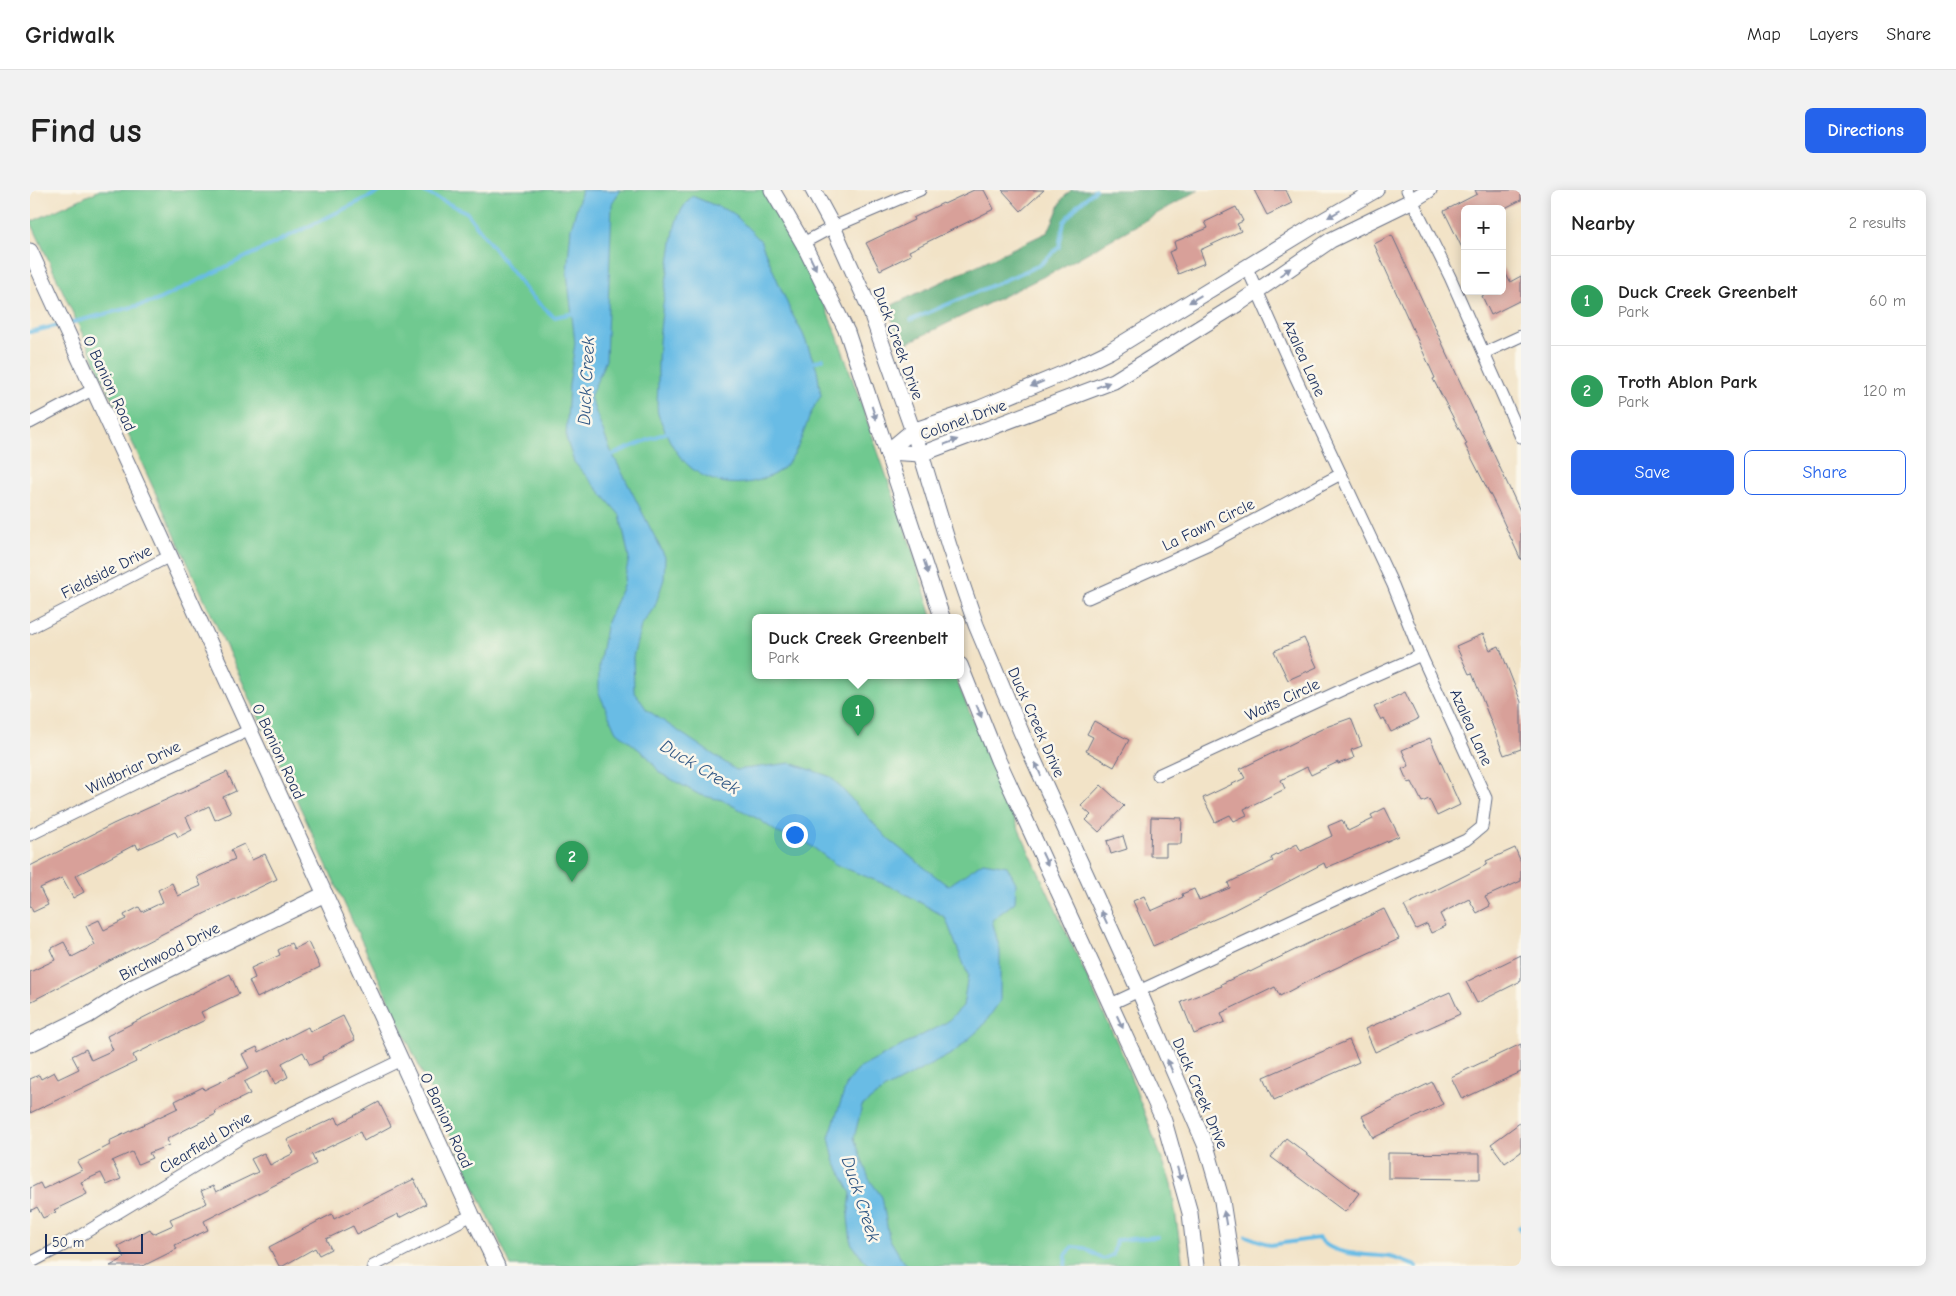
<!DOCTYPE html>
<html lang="en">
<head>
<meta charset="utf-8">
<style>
  :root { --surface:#fff; --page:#f2f2f2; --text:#222; --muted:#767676; --line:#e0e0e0; --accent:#2563eb }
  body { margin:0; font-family:"Comic Neue",sans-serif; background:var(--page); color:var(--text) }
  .controls { position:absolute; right:15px; top:15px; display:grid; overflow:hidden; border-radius:8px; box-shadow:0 2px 12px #0003 }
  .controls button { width:45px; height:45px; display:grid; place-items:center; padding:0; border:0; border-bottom:1px solid var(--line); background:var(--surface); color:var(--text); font:25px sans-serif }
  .scale { position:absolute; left:15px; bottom:12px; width:98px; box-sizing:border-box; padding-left:5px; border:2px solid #1b2f5e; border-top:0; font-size:14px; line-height:18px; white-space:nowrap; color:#1b2f5e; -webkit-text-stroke:4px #fbf7ec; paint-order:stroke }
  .you { position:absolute; left:764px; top:644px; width:18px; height:18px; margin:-12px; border:4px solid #fff; border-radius:50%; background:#1a73e8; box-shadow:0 0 0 8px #1a73e833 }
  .badge { display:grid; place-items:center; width:32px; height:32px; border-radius:50%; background:var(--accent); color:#fff; font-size:16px; font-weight:700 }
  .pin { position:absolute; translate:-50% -41px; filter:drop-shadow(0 1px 2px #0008) }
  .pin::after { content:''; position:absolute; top:26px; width:18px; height:15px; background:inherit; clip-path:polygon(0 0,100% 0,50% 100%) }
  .popup { position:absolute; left:722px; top:424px; width:212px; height:65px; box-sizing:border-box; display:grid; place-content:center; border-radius:8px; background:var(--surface); filter:drop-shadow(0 1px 4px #0005); font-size:16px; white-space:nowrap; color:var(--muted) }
  .popup b { font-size:19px; color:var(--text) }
  .popup::after { content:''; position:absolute; left:50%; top:100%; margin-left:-10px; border:10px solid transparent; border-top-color:var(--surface) }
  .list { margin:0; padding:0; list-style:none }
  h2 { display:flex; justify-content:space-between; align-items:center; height:65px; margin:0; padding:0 20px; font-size:21px }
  h2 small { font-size:16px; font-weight:400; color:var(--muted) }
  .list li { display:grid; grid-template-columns:32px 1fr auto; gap:15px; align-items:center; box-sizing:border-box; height:90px; padding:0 20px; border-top:1px solid var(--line) }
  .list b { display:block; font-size:19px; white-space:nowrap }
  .list p { margin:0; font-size:16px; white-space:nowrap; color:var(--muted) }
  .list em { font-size:16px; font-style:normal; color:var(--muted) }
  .actions { display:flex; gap:10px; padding:15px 20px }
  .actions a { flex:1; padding:11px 0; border:1px solid var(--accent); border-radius:8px; text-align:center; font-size:18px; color:var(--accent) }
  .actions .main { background:var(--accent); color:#fff }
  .map { position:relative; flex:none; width:1491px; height:1076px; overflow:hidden; border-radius:8px }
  header { display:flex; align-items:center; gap:30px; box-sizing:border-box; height:70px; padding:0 25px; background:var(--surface); border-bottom:1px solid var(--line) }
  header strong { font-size:24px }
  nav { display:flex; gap:28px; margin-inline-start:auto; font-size:18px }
  .intro { display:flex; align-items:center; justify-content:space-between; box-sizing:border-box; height:120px; padding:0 30px }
  h1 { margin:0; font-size:35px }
  .button { padding:12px 22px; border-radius:8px; background:var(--accent); color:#fff; font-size:18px; font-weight:700 }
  main { display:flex; gap:30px; padding:0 30px }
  aside { flex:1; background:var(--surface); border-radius:8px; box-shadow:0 2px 12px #0003 }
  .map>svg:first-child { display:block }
  .green { fill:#70c990; stroke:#467c77 }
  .forest { fill:#5cad7a; stroke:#3c6e6c }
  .water { fill:#69bce5; stroke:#4276a2 }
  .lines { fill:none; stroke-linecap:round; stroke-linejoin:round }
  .stream { stroke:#69bce5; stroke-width:4 }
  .building { fill:#d8a099 }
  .street-casing { stroke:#666e83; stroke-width:13 }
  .secondary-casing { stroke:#666e83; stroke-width:17 }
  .street { stroke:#fff; stroke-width:11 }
  .secondary { stroke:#fff; stroke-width:15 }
  .oneway { fill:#8d97ae }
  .labels { text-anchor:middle; stroke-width:5; stroke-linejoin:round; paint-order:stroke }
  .street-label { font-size:16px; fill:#1b2f5e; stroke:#fbf7ec }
  .water-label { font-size:18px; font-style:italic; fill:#325986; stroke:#fbf7ec }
</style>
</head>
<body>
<header>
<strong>Gridwalk</strong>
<nav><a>Map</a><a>Layers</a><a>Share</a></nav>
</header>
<div class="intro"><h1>Find us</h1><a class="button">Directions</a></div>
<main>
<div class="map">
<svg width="1491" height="1076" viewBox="0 0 1491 1076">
  <rect width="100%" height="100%" fill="#fbf7ec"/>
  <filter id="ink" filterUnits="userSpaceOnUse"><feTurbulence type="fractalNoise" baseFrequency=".02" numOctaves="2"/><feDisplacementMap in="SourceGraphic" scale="10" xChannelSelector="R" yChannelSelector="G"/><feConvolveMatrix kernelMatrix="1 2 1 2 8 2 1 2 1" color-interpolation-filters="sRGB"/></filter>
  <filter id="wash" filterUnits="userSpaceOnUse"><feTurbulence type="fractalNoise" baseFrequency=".0096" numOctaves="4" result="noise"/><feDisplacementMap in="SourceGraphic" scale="20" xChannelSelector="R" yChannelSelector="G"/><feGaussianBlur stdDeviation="1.12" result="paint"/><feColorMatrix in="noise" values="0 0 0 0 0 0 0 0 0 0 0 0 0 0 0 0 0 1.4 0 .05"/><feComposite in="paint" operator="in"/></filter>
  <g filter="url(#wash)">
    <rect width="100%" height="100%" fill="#f2e3c7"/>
    <path class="green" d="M70,0h663l46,80 28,65 74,211 21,71h-176v58h198l67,159 100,217 50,132 12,83h-672l-480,-1044z"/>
    <path class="forest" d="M1041,0h128l-144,81 -154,75 -13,-39 160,-75 15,-34z"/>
    <g class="water">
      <path d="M552,0h38l-8,14 -6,156 -16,37 19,50 56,110 -1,22 -9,27 -14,20 -8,31 1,34 13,19 89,60 55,-7 40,14 58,63 59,46 35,-24 24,4 9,17 -1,19 -23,18 8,30v51l-18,26 -29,26 -68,36 -23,17 -8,32 15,41 13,18 7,41 14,23 6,5h-40l-18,-23 -3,-26 3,-24 -17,-33 -5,-23 18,-54 13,-15 87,-46 16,-16 5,-31 -23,-58 -46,-27 -64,-26 -29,-22 -28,-9 -18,-13 -38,-20 -22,-5 -40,-22 -12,-16 -33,-27 -16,-37v-28l8,-43 16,-36 6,-28 -9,-43 -46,-53 -8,-24 3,-53 6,-42 -8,-71 4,-44z"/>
      <path d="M662,6l41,17 27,27 31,72 12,22 14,36 4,26c-17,21 -18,58 -42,75 -16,11 -39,15 -58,11 -29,-6 -47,-28 -57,-54 -2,-5 -5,-10 -6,-14 -2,-10 0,-21 0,-31 -1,-38 4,-75 10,-113 2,-14 4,-30 7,-44 3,-12 9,-21 17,-30z"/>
    </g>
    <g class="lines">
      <g class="stream">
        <path d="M390,0l46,22 63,82 25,23 21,-4"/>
        <path d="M881,130l129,-55 19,-18 5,-25 13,-16 18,-16"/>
        <path d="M36,134l90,-23 227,-111"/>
        <path d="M0,142l29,-7"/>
        <path d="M779,174l14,-5"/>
        <path d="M579,266l61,-25"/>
        <path d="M1491,1036l-2,2 2,2"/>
        <path d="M1216,1046l24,9 49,-7c14,19 49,16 71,19 9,2 18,6 26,9"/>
        <path d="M1035,1076l1,-11 6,-8 12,1 19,11 10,-4 3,-15 42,-3"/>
      </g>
    </g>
    <g id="blocks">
      <g class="building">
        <path d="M944,0h10l10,19 -85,42 2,4 -31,15 -14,-27 48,-23 -1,-2 30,-15 1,1z"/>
        <path d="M972,0h42l-23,21z"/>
        <path d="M1224,0h32l6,13 -25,12z"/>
        <path d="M1445,0h46v10l-18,9h-38v45l-21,-43 33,-17z"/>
        <path d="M1206,17l7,14 -6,3 4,7 -41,19 5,13 -27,11 -9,-22 7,-3 -2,-7 34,-14 -3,-6z"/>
        <path d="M1362,45l129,278v47l-25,-54 -31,-61 2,-1 -34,-65 2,-1 -61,-134z"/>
        <path d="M1472,76l8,16 11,-6v24l-30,15 -9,-19 9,-5h11z"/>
        <path d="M1453,444l7,16 9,-4 22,56v47l-17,6 -32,-82 -3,1 -13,-28z"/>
        <path d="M1274,448l13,29 -29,13 -14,-29z"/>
        <path d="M1375,502l13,27 -27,13 -7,-14 -3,2 -7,-13z"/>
        <path d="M1321,528l11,28 -11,4 3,8 -16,6v-2l-27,13 -4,-8 -26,13 4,9 -41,20 3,6 -13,6 -4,-6 -15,7 -12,-24 42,-20 -5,-9 86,-42z"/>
        <path d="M1064,531l35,19 -15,27 -28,-16 7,-14 -6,-3z"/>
        <path d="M1400,548l30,67 -23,11 -8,-17 -7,3 -10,-20 -4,1 -6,-14 7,-3 -7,-16z"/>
        <path d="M197,582l9,19 -13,6 8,16 -16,7 -6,-14 -23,11 6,13 -14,7 -3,-5 -37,17 -2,-5 -61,32 9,16 -11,6 -11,-20 -22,10 8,17 -15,7 -3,-7v-39l83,-42z"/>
        <path d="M1071,595l23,21 -25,26 -13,-12 5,-5 -10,-9z"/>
        <path d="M1355,618l14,28 -73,32 -2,-5 -100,52 -71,31 -20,-45 11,-5 7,15 32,-14 -1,-3 12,-5 5,11 31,-12 -2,-5 45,-22 -2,-3 26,-14 4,7 31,-15 -4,-10 14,-6 6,11 25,-12 -2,-4z"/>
        <path d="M1121,627l31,1 -1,26h-15v12h-16z"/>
        <path d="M1093,646l4,13 -16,5 -4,-13z"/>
        <path d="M214,654l8,16 13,-6 12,25 -111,53 -136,70v-30l25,-12 -5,-11 14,-7 8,15 23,-12 -9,-19 13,-6 5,10 22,-11 -2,-4 15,-8 3,5 21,-10 -5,-12 14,-7 6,13 23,-10 -4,-9 38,-18 -4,-9z"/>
        <path d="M1485,658l6,14v19l-36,16 5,9 -13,7 -8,-14 -29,15 6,12 -15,7 -4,-9 -11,5 -12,-23 84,-42 -2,-3z"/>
        <path d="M1354,719l15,30 -87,40 -32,17 -5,-9 -54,26 4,9 -31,12 -13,-32 41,-16 -1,-2 28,-13 1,1 63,-31 28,-12z"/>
        <path d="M278,752l12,25 -63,31 -8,-17 6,-3 -4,-10 29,-13 -2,-5 13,-7 3,6z"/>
        <path d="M1491,765v26l-44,22 -11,-21z"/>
        <path d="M200,784l9,20 -38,18 4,8 -72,35 3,7 -106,51v-34l9,-4 2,4 13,-7 4,7 21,-10 -7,-13 14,-7 5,11 22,-10 -6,-14z"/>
        <path d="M1420,802l10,22 -85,38 -10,-23z"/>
        <path d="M313,826l12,24 -33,17 1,2 -13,6 -7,-13 -21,11 6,14 -13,7 -7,-14 -24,12 6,12 -35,17 1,3 -49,25 2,6 -20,8 3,5 -14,6 -6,-12 -20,9 9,18 -14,6 -6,-12 -20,9 6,12 -33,16 2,2 -13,6 -6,-11 -7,4v-23l10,-5 3,6 39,-19 -5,-8 33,-17 -1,-4 69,-33 -3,-7 28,-14 1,3 45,-22 -7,-14 15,-7 2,5 49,-25 2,5z"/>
        <path d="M1319,850l10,22 -85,38 -10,-23z"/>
        <path d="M1491,854v28l-59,27 -11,-22z"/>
        <path d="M1402,892l11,22 -70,34 -11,-22z"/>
        <path d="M349,912l12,24 -27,15 -4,-9 -48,23 4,9 -112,57 4,9 -33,15 2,4 -34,17h-33l15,-8 -7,-12 32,-17 3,5 20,-9 -3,-6 37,-16 -6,-12 12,-5 3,6 42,-20 -7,-13 13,-6 6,12 24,-12 -7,-13 49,-23 3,7z"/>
        <path d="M1491,932v30l-16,11 -14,-19z"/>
        <path d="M1256,948l73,55 -14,19 -74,-55z"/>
        <path d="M1358,963l92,1v25l-92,-1z"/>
        <path d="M384,989l12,25 -27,14 -1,-4 -41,20 -4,-8 -27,13 5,10 -12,6 -4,-7 -32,18h-4l-10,-19 63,-33 2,5z"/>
      </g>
    </g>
  </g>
  <g filter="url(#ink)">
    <use href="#blocks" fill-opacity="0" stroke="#666e83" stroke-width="1"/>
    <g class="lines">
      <defs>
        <g id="street">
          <path d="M1377,0l43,87 71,160"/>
          <path d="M773,53l30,-16 87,-37"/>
          <path d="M1454,163l37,-17"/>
          <path d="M0,233l64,-34"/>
          <path d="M1058,408l121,-54 132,-70"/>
          <path d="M0,438l140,-72"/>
          <path d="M1128,585l186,-86 77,-34"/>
          <path d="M0,645l118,-58 102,-47"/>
          <path d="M1081,814l275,-128 80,-36 16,-13 4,-29 -65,-143 -28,-70 -97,-207 -49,-110"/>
          <path d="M0,1073l38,-20 178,-108 155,-75"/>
          <path d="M343,1076l99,-51"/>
        </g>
        <g id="secondary">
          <path d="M742,0l31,53 44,89 95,285"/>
          <path d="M783,0l20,37 36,80 52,147 28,92 27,79 46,109 117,257 68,158 15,52 10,65"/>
          <path d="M0,61l442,964 25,51"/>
          <path d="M857,262l34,2 193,-73 127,-79 90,-62 80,-39 18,-11"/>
          <path d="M857,262l25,-21 68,-23 89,-37 41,-20 207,-127 59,-34"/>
          <path d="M930,475l38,95 166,361 26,92 6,53"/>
          <path d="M0,854l59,-29 44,-28 192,-93"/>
        </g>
      </defs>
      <use href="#street" class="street-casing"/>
      <use href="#secondary" class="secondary-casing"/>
      <use href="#street" class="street"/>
      <use href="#secondary" class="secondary"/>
    </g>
    <defs><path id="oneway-solid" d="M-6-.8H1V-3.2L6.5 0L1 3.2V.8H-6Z" transform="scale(1.25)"/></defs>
    <g class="oneway">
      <use href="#oneway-solid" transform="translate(1304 24) rotate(150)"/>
      <use href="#oneway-solid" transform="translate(783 73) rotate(64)"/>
      <use href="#oneway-solid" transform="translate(1255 82) rotate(-35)"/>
      <use href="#oneway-solid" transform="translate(1165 109) rotate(149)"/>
      <use href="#oneway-solid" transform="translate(1007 194) rotate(158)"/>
      <use href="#oneway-solid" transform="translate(1073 195) rotate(-21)"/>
      <use href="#oneway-solid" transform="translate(844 223) rotate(72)"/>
      <use href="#oneway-solid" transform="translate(921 252) rotate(-21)"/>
      <use href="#oneway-solid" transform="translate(896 377) rotate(72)"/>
      <use href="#oneway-solid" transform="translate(949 521) rotate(68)"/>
      <use href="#oneway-solid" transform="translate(1008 579) rotate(-114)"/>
      <use href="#oneway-solid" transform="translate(1015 669) rotate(65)"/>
      <use href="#oneway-solid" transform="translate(1074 727) rotate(-115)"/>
      <use href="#oneway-solid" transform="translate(1090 832) rotate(65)"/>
      <use href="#oneway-solid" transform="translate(1140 876) rotate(-113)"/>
      <use href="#oneway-solid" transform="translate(1149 984) rotate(75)"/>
      <use href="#oneway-solid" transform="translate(1195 1028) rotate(-100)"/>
    </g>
  </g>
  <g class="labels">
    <g class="street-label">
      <text transform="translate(869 153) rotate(70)" y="6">Duck Creek Drive</text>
      <text transform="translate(1275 168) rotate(66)" y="6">Azalea Lane</text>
      <text transform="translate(80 193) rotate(65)" y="6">O Banion Road</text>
      <text transform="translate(933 229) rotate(-20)" y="6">Colonel Drive</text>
      <text transform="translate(1178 334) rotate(-26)" y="6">La Fawn Circle</text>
      <text transform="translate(76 381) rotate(-27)" y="6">Fieldside Drive</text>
      <text transform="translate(1252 509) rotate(-25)" y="6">Waits Circle</text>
      <text transform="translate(1007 532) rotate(66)" y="6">Duck Creek Drive</text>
      <text transform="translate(1442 537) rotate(66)" y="6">Azalea Lane</text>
      <text transform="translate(249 561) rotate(65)" y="6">O Banion Road</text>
      <text transform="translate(103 577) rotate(-26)" y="6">Wildbriar Drive</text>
      <text transform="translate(139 761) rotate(-27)" y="6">Birchwood Drive</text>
      <text transform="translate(1171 903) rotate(67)" y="6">Duck Creek Drive</text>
      <text transform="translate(417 930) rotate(65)" y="6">O Banion Road</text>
      <text transform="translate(175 952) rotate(-31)" y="6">Clearfield Drive</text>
    </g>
    <g class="water-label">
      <text transform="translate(556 191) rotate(-87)" y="6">Duck Creek</text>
      <text transform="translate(670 577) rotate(31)" y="6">Duck Creek</text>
      <text transform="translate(831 1009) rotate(72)" y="6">Duck Creek</text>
    </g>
  </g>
</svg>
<div class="controls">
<button>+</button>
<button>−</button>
</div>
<div class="scale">50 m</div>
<div class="you"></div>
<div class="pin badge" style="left:828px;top:546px;background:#2e9e5b">1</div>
<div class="popup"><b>Duck Creek Greenbelt</b>Park</div>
<div class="pin badge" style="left:542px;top:692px;background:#2e9e5b">2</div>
</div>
<aside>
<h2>Nearby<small>2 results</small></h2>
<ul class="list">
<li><span class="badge" style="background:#2e9e5b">1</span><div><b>Duck Creek Greenbelt</b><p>Park</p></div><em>60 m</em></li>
<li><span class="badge" style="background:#2e9e5b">2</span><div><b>Troth Ablon Park</b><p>Park</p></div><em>120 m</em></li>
</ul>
<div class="actions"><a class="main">Save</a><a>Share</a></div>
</aside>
</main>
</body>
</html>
